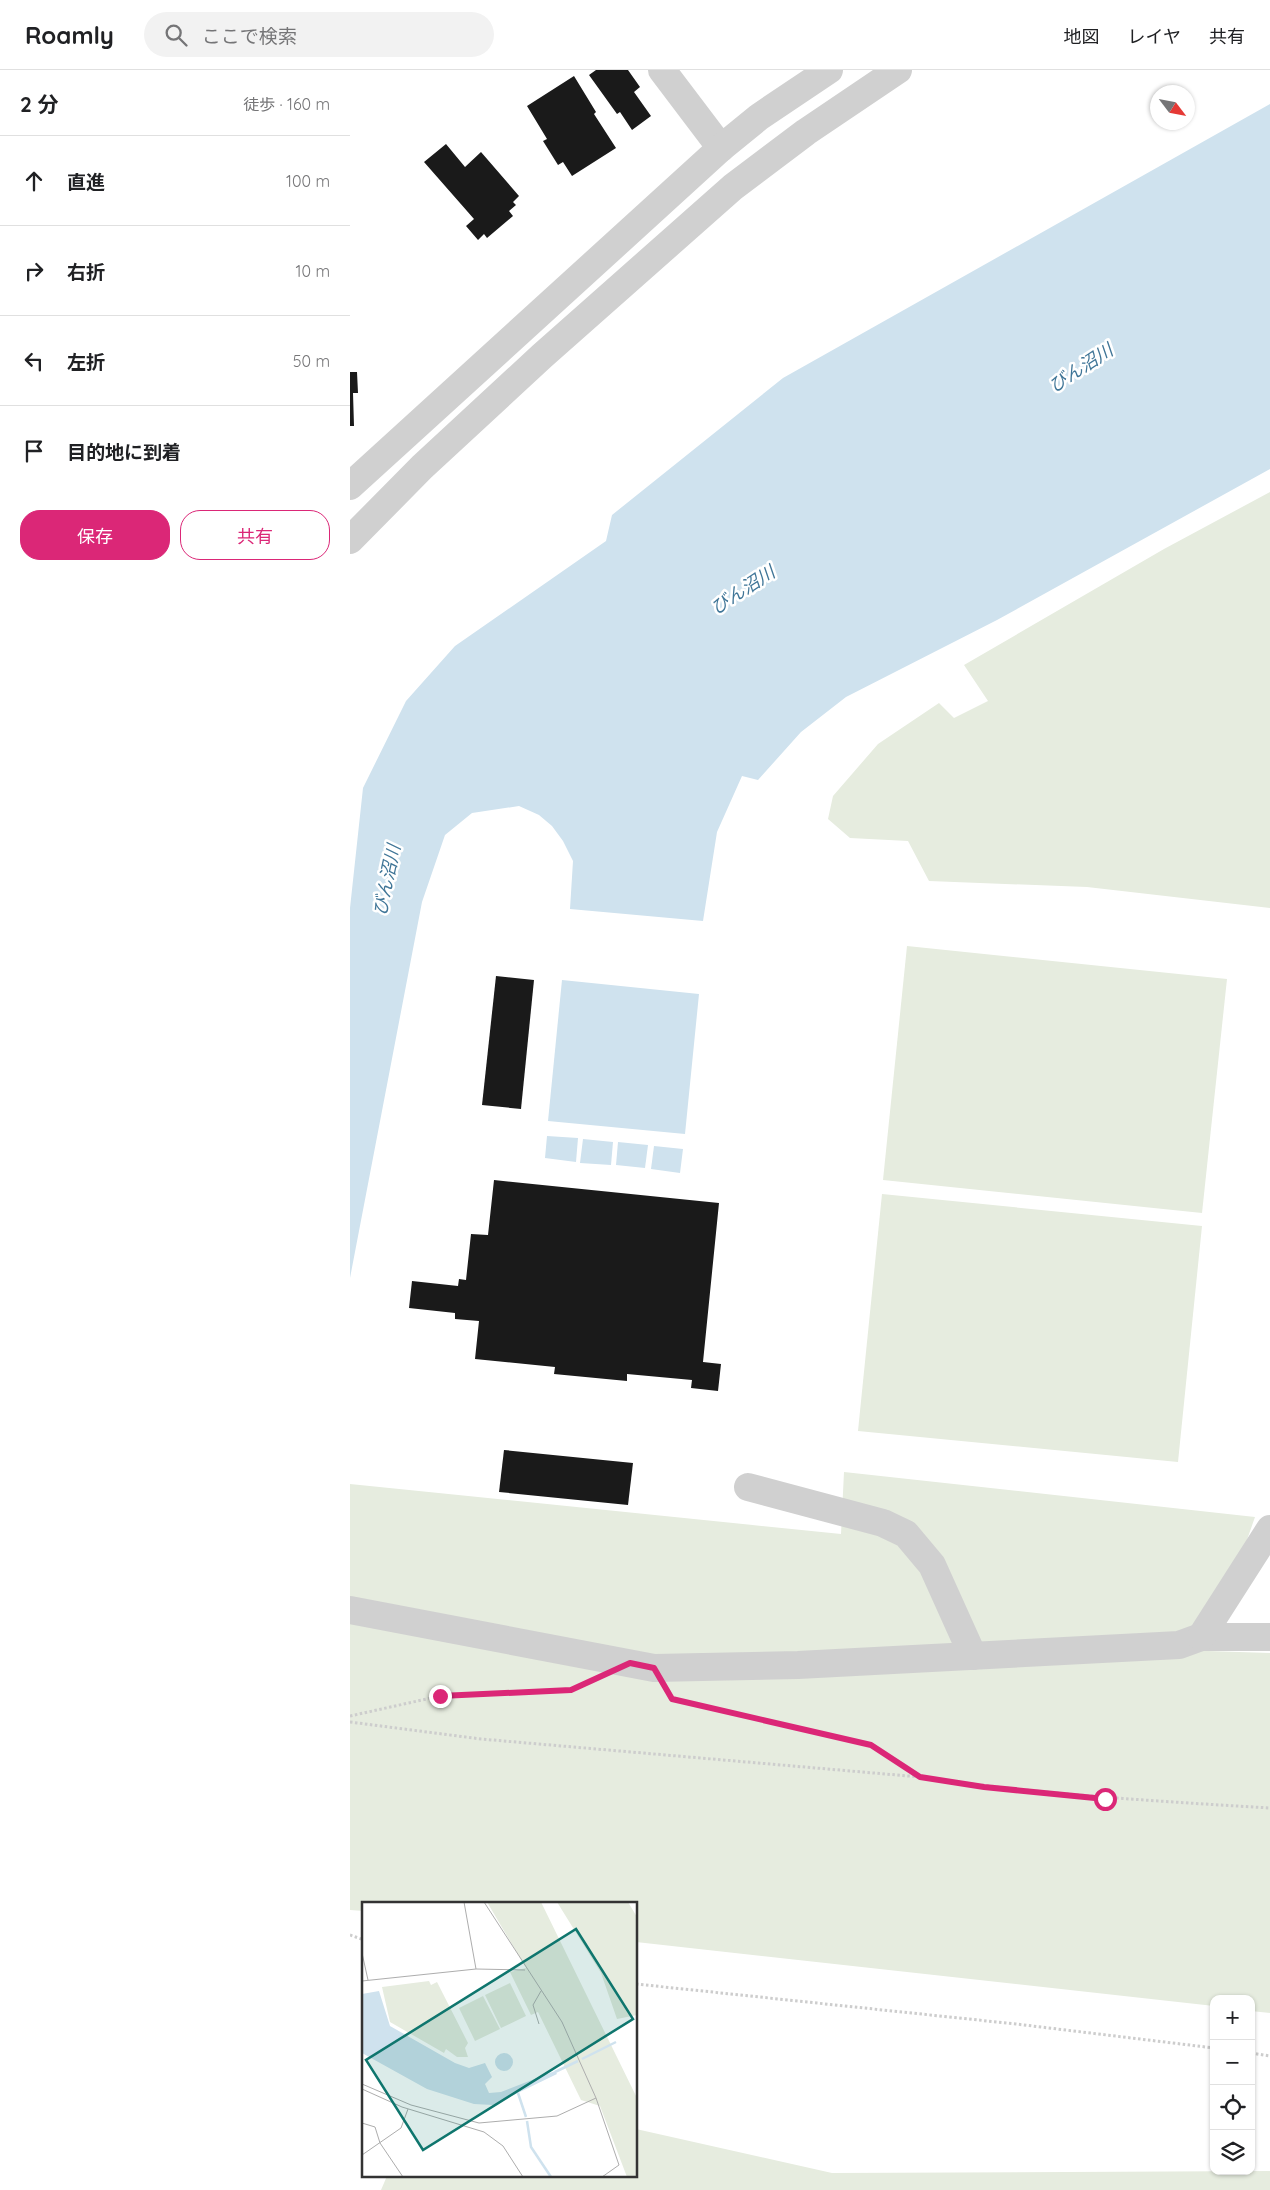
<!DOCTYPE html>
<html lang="ja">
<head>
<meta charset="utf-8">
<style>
  :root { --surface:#fff; --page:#f2f2f2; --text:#202124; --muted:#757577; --line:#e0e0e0; --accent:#db2777 }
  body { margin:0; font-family:Quicksand,"Noto Sans JP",sans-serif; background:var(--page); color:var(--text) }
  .controls { position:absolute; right:15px; bottom:15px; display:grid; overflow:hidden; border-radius:10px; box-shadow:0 1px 4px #0004 }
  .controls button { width:45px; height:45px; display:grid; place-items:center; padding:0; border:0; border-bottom:1px solid var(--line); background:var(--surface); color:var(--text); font:25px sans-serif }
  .compass { position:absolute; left:800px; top:15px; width:45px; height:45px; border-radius:50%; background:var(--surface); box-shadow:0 1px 4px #0004; rotate:122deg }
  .stop { position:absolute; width:15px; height:15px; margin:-11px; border:4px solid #db2777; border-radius:50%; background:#fff }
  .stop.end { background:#db2777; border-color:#fff; box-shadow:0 1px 5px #0008 }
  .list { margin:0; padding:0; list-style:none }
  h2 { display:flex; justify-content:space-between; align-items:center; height:65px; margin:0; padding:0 20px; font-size:21px }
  h2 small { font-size:16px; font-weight:400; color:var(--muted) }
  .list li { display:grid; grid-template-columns:32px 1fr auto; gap:15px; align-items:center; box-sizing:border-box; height:90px; padding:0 20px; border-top:1px solid var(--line) }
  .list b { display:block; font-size:19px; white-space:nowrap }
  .list em { font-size:16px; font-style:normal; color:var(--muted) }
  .actions { display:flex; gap:10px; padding:15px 20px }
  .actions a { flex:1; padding:11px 0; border:1px solid var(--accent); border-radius:20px; text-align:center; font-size:18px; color:var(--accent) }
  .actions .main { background:var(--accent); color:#fff }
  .icon { flex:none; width:28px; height:28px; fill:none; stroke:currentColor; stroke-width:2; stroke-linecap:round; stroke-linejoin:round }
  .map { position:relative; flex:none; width:920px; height:2120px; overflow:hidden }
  header { display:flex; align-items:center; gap:30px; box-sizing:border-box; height:70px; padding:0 25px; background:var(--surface); border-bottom:1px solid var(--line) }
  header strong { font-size:24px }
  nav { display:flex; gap:28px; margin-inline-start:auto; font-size:18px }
  .search { width:350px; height:45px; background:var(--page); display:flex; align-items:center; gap:12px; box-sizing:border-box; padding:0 18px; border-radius:28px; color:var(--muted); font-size:19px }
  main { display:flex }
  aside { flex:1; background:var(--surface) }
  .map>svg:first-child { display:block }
  .green { fill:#e6ecdf }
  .water { fill:#cfe2ee }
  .building { fill:#1a1a1a }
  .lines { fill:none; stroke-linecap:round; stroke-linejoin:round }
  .path { stroke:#cdcdcd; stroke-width:3; stroke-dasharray:2.5 2.5; stroke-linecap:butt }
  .minor { stroke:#d0d0d0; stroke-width:28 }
  .route { stroke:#db2777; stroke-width:6 }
  .labels { text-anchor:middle; stroke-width:5; stroke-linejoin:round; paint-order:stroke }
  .water-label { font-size:18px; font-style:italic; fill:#3f7597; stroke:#fff }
  .inset-river { fill:none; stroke:#cfe2ee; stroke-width:2.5 }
  .inset-road { fill:none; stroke:#adadad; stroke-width:1 }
  .view { fill:#0f766e; fill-opacity:0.15; stroke:#0f766e; stroke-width:2.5 }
  .inset-edge { fill:none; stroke:#333; stroke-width:2.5 }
</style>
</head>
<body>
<header>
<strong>Roamly</strong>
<div class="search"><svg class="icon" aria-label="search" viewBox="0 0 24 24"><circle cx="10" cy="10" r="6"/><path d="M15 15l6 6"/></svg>ここで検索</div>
<nav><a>地図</a><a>レイヤ</a><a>共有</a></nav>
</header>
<main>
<aside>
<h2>2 分<small>徒歩 · 160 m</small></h2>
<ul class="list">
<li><svg class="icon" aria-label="ahead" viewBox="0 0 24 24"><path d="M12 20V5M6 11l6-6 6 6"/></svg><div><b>直進</b></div><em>100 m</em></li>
<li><svg class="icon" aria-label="right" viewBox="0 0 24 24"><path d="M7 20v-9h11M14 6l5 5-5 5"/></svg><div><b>右折</b></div><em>10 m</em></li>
<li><svg class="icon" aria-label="left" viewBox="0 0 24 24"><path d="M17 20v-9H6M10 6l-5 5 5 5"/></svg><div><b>左折</b></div><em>50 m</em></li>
<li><svg class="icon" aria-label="arrive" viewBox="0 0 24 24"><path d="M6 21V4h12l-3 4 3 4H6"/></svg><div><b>目的地に到着</b></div></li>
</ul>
<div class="actions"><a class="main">保存</a><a>共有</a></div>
</aside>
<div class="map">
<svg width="920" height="2120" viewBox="0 0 920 2120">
  <rect width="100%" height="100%" fill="#fff"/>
  <g class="green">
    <path d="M920,422v416l-183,-21 -158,-6 -21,-40 -58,-3 -22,-19 5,-23 45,-52 61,-41 15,15 34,-17 -24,-36 200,-116z"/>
    <path d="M557,876l320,33 -25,234 -319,-33z"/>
    <path d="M532,1124l320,32 -24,236 -320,-31z"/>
    <path d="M494,1402l411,45 -47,134 62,2v360l-19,-2v-12h-37v7l-578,-64v-38h-272v7l-14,-1v-426l491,50z"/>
    <path d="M286,2059l196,44 438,-2v19h-889l6,-14h249z"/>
  </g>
  <g class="water">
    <path d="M920,34v365l-273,151 -151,77 -45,35 -43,48 -16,-4 -25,56 -14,89 -133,-12 3,-48 -10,-20 -11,-15 -13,-11 -20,-9 -47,7 -27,22 -23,67 -72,376v-370l13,-120 43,-87 49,-55 151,-105 6,-26 171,-137z"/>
    <path d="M212,910l137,14 -14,140 -137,-13z"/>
    <path d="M197,1066l31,2 -2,24 -31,-4z"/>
    <path d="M233,1069l30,3 -2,23 -31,-2z"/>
    <path d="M268,1072l30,3 -3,23 -29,-3z"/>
    <path d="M304,1076l29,3 -3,24 -29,-4z"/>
  </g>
  <g class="building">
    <path d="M246,0h32l12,17 -6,5 17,24 -19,14 -12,-18 -3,2 -28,-39z"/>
    <path d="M224,6l22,36 -2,2 22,34 -44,28 -9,-14 -5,3 -15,-24 4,-2 -20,-33z"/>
    <path d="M96,74l19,23 16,-15 38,44 -6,6 3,3 -7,6 4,5 -26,22 -3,-4 -6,6 -12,-14 8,-7 -50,-57z"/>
    <path d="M0,302h7l1,21h-5l1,33h-4z"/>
    <path d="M146,906l38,4 -13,129 -39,-4z"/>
    <path d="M144,1110l225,23 -16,159 18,2 -3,27 -27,-3 1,-8 -65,-6v7l-73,-7 1,-7 -80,-8 4,-38 -24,-2v-6l-46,-5 3,-27 46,5 1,-7 7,1 5,-46 17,1z"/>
    <path d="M154,1380l129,13 -5,42 -129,-13z"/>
  </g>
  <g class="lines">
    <g class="path">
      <path d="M324,1630l197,45 47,31"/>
      <path d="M0,1646l90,-20 131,-6 10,-4"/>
      <path d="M0,1652l131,17 439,38c116,17 233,24 350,31"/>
      <path d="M0,1865l14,5"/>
      <path d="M286,1914l380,40 198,24"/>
      <path d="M901,1983l19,3"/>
    </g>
    <g class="minor">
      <path d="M312,0l59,78"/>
      <path d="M0,416l371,-338 38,-31 70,-47"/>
      <path d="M0,470l72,-73 120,-111 191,-169 73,-55 92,-62"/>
      <path d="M398,1417l135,36 23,11 26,31 41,91"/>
      <path d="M0,1540l304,58 144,-3 381,-20 22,-8h69"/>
      <path d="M851,1567l69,-108"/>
    </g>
  </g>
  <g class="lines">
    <path class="route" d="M90,1626l131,-6 59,-27 24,5 18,31 199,46 49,32 64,10 121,12"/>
  </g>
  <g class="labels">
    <g class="water-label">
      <text transform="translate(731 298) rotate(-33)" y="6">びん沼川</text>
      <text transform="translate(393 520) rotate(-33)" y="6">びん沼川</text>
      <text transform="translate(37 810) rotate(-78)" y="6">びん沼川</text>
    </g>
  </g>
  <g transform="translate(12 1832)">
    <rect width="275" height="275" fill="#fff"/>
    <path d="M125,0h54l96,196v79h-10l-27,-71 -19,-6 -43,-88 -7,3 -21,-43 16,-4zM195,0h71l9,15v98l-20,4 -16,-46zM67,79l2,4 6,-3 31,61 -3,5 3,9h-11l-11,-8 -2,4 -54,-31 -8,-35zM148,81l16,33 -25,12 -16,-33zM121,94l17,33 -25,12 -16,-33z" fill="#e6ecdf"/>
    <path d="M17,89l11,35 65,37 14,5 16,-5 7,14 -7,7 4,9 12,-1 54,-21 2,3 -64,31 -19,-1 -47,-15 -65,-36v-59zM133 160a9 9 0 1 1 18 0a9 9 0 1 1-18 0Z" fill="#cfe2ee"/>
    <path class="inset-river" d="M220,157l34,-17M193,170l23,-11M156,191l8,24M165,219l4,26 20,30"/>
    <path class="inset-road" d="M102,0l12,67M122,0l78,120 34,76 23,67 -17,12M0,51l6,27M0,79l114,-12 49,1M177,122l-6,-19 8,-14M0,182l49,21 68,18 78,-7 39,-18M0,187l40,18 82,25 19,14 20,31M0,221l13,4 5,16 23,34M0,253l39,-27 7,-19"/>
    <path class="view" d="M214,27l57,90 -210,131 -57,-90z"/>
    <rect width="275" height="275" class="inset-edge"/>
  </g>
</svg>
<div class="controls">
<button>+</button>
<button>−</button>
<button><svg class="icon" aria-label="locate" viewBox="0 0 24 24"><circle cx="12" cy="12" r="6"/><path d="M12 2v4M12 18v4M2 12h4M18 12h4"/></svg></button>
<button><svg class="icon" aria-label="layers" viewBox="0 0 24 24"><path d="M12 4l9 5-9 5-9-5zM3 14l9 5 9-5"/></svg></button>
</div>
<svg class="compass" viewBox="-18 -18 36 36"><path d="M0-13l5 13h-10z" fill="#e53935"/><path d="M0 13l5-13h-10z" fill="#757577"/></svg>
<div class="stop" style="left:755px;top:1729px"></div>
<div class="stop end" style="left:90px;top:1626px"></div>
</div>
</main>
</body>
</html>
